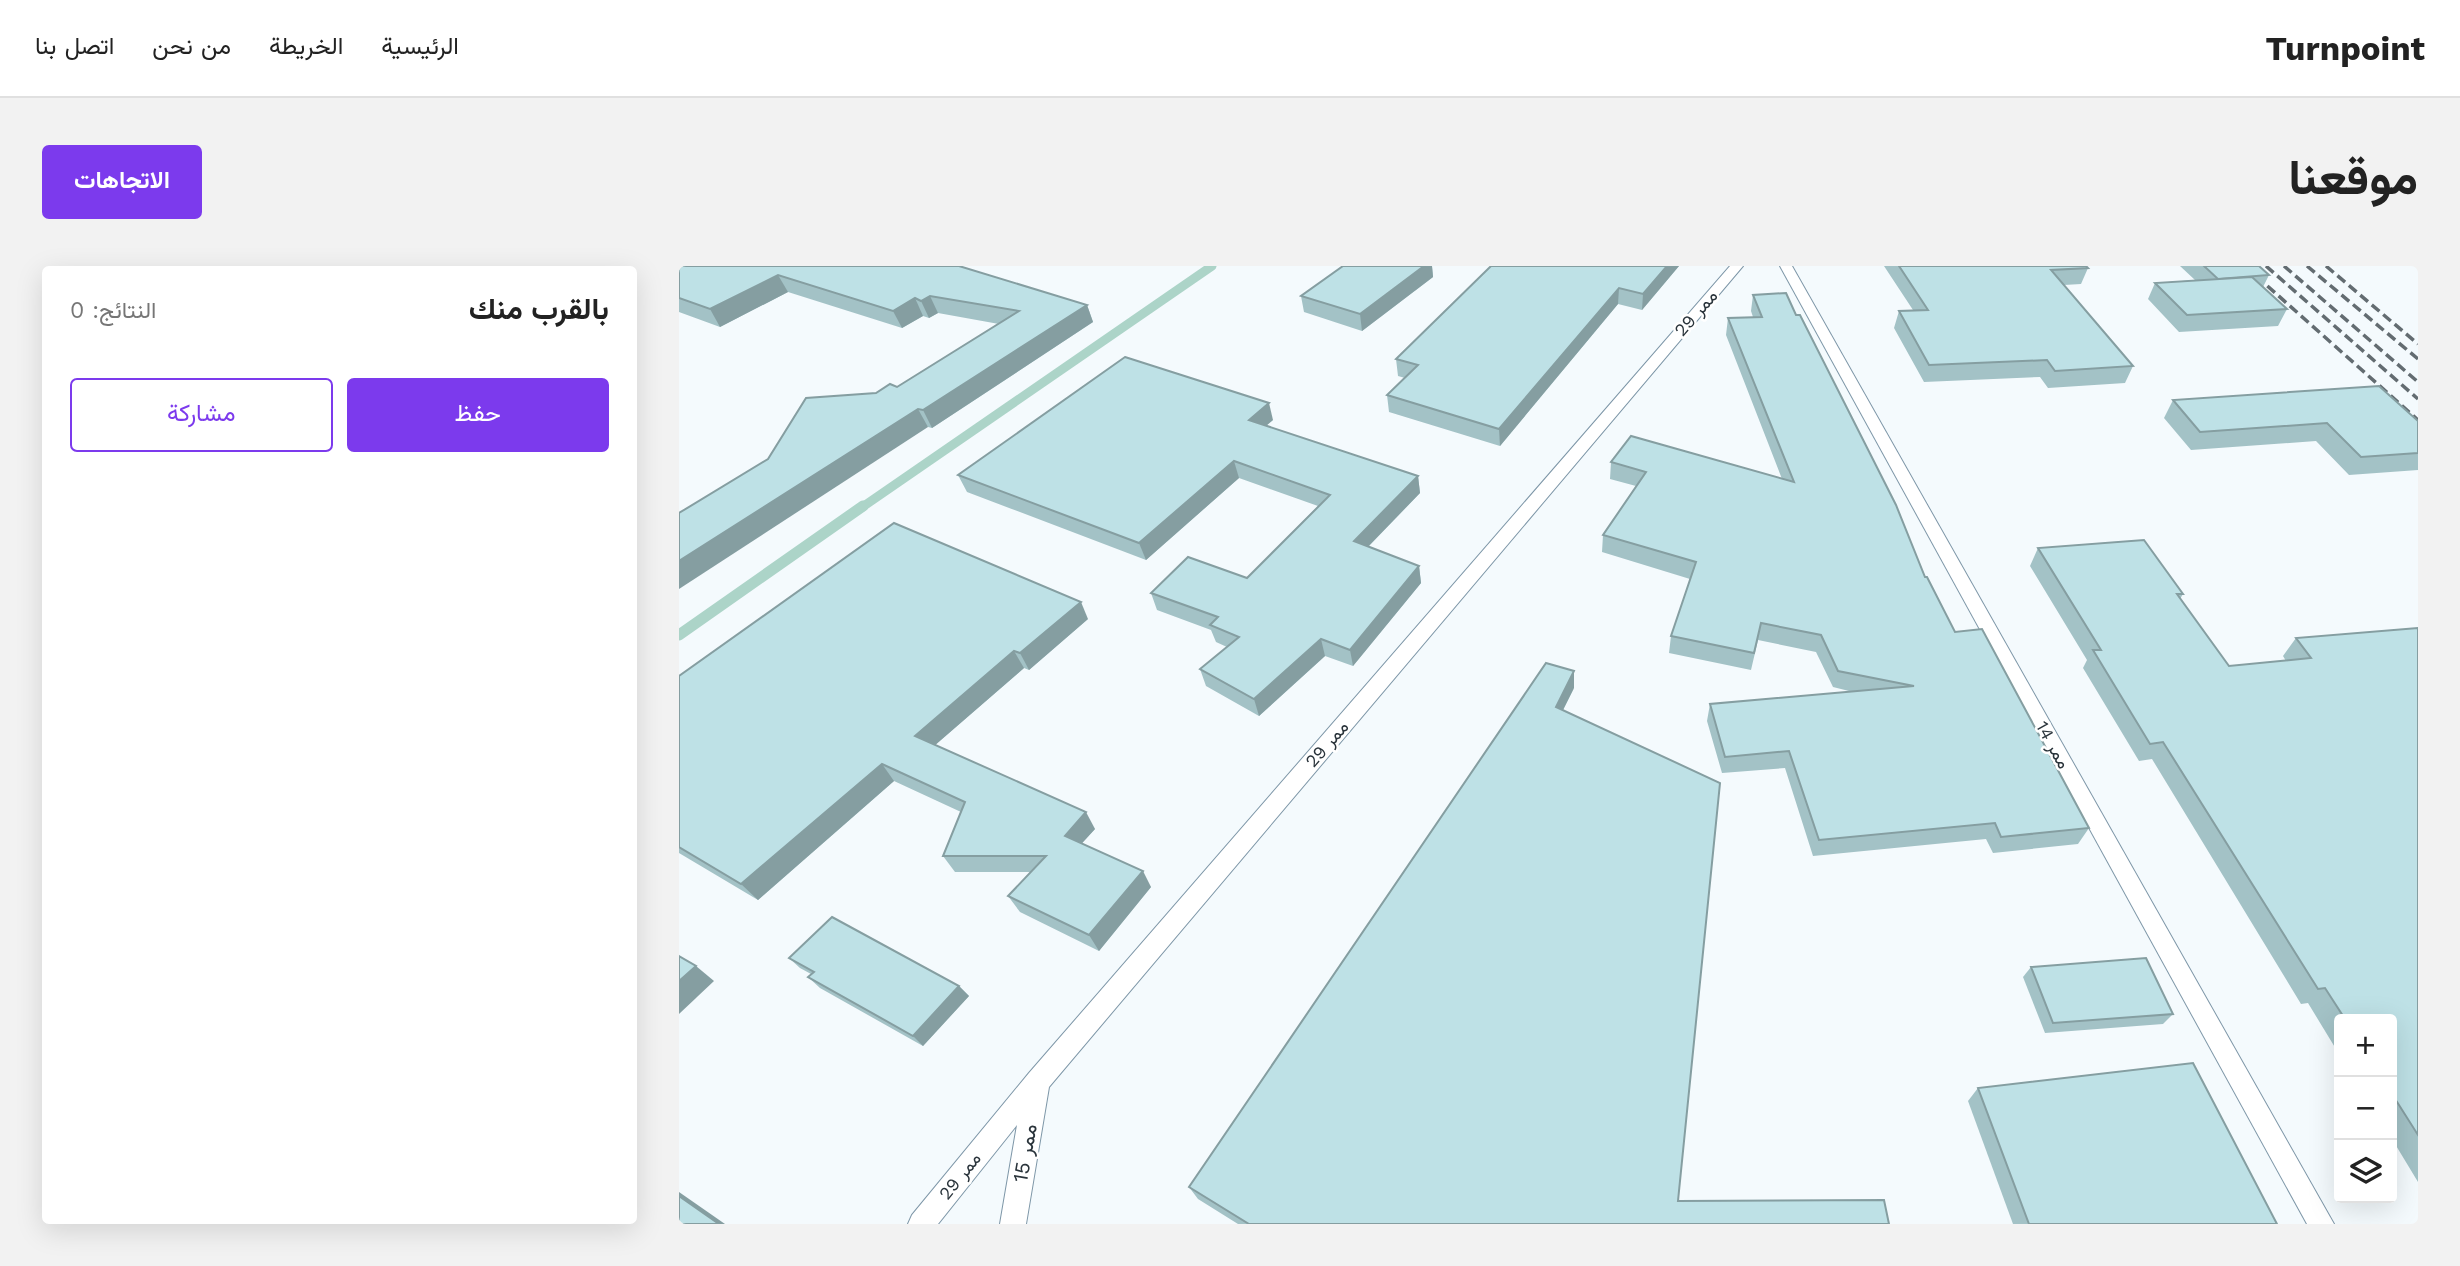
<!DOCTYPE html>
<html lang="ar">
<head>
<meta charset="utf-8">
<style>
  :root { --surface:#fff; --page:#f2f2f2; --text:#222; --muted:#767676; --line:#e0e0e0; --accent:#7c3aed }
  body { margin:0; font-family:"Work Sans",Vazirmatn,sans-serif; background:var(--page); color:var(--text); direction:rtl }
  .controls { position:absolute; right:21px; bottom:21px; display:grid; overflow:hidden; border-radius:7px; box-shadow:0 7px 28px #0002 }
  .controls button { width:63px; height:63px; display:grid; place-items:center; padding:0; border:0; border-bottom:2px solid var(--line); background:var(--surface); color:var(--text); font:35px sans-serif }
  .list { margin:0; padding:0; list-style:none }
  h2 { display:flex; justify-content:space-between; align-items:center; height:91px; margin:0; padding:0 28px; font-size:30px }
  h2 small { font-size:23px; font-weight:400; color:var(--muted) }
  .actions { display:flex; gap:14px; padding:21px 28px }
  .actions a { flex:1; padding:16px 0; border:2px solid var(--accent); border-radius:7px; text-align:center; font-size:24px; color:var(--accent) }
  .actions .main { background:var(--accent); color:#fff }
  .icon { flex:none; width:38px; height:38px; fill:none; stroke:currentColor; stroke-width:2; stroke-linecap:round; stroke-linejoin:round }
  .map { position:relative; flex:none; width:1739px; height:958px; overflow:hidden; direction:ltr; border-radius:7px }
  header { display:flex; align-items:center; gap:42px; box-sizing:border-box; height:98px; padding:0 35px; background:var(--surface); border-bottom:2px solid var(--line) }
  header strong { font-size:33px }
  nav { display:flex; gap:38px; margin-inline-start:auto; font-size:24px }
  .intro { display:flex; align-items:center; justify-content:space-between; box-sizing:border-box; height:168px; padding:0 42px }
  h1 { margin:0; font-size:49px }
  .button { padding:18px 32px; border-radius:7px; background:var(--accent); color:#fff; font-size:24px; font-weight:700 }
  main { display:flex; gap:42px; padding:0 42px }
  aside { flex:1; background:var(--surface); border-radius:7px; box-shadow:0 7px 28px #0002 }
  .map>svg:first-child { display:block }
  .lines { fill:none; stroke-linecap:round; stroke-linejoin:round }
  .stream-far1 { stroke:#acd4c8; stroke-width:9 }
  .stream { stroke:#acd4c8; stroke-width:11 }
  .lane-casing { stroke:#7e97a8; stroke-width:2 }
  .lane { fill:#fff; fill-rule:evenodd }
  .rail { stroke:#636c71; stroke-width:3.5; stroke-dasharray:10 5; stroke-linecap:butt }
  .wall { fill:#a3c2c6 }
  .shaded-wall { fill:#859ea1 }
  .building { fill:#bee1e6; stroke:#859ea1; stroke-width:2 }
  .labels { text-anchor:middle; stroke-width:5; stroke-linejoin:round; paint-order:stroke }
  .street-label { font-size:18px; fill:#2a343b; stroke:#fff }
  .near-street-label { font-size:21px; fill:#2a343b; stroke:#fff }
</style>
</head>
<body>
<header>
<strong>Turnpoint</strong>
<nav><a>الرئيسية</a><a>الخريطة</a><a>من نحن</a><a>اتصل بنا</a></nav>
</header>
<div class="intro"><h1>موقعنا</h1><a class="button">الاتجاهات</a></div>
<main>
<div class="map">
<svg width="1739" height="958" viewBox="0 0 1739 958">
  <rect width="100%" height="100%" fill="#f4fafd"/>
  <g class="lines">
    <path class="stream-far1" d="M182,242l351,-242"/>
    <path class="stream" d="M0,369l184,-129"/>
    <defs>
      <g id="lane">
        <path d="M1051,0h13l-694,821 -23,137h-26l17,-99 -79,99h-30l4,-9 117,-142z"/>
        <path d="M1101,0h12l542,958h-27z"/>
      </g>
    </defs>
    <use href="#lane" class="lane-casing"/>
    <use href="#lane" class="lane"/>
    <g class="rail">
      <path d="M1566,0l173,154"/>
      <path d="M1587,0l152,133"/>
      <path d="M1605,0l134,116"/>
      <path d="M1628,0l111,93"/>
      <path d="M1647,0l92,78"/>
    </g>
  </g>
  <g class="wall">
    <path d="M0,0l283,1 125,38 6,17 -161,106 -4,-1 -52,-34 21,-6 102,-63 -61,-11 -9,5 -6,-2 -21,12 -114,-36 -68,35 -41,-15z"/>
    <path d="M664,0h89l1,11 -71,54 -58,-19 -3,-16z"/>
    <path d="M812,0h188l-37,44 -24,-6 -118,142 -111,-34 -2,-17 18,-17 -7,-2 -2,-17z"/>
    <path d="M1205,0h202l2,2 -7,16 -17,1 69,81 -8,17 -77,5 -8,-11 -116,5 -30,-54 5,-17 14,-1z"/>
    <path d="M1501,0h79l10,9 -6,12 24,22 -9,17 -99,6 -31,-33 7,-16 40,-3z"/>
    <path d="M1074,29l43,20 129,262 30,55 134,196 -11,16 -85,9 -7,-14 -173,17 -28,-88 -63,5 -15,-52 3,-17 143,-12 -20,-5 -17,-35 -58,-12 -7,30 -82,-17 2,-17 19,-57 -88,-27 1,-17 33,-49 -26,-7 1,-17 171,17 -56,-144 2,-17 25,-1 -2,-6z"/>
    <path d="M1494,134l245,21v49l-69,5 -33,-34 -125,9 -27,-32z"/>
    <path d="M594,154l-7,6 152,50 2,17 -52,54 51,19 2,17 -68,83 -28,-10 -66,60 -53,-30 -6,-17 27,-22 -11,-5 -5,-12 -54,-20 -6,-17 96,-15 71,-72 -79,-28 -93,82 -179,-68 -9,-17z"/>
    <path d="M1359,282l145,46 -3,5 49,67 57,-5 -3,-5 13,-18 122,-10v554l-26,-43v-120h-53v35l-31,-51 -7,1 -149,-245 -13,2 -56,-93 4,-8 -57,-94z"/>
    <path d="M409,353l-59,51 -5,-2 -89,77 160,84 -13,14 69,44 -52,64 -79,-39 -12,-16 23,-24h-76l-12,-16 18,-44 -67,-31 -136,119 -79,-47v-177z"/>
    <path d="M895,422l-11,22 115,491 211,23h-651l-40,-25 -9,-12z"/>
    <path d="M110,692l170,28 10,10 -46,50 -103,-58 -12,-11 3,-3 -11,-6z"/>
    <path d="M1352,701l142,47 -10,10 -118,9 -22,-56z"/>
    <path d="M1299,822l299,136h-264l-45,-123z"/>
  </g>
  <g class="shaded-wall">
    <path d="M745,0h8l1,11 -71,54 -2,-17z"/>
    <path d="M988,0h12l-37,44 1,-16z"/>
    <path d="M99,9l10,17 -68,35 -10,-18z"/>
    <path d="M940,22l-1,16 -118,142 -1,-17z"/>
    <path d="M251,30l8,17 -9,5 -8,-17z"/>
    <path d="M236,32l8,18 -21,12 -9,-17z"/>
    <path d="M408,39l6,17 -161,106 -9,-18z"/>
    <path d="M590,137l4,17 -20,17 -4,-17z"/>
    <path d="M239,143l10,18 -249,162v-28z"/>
    <path d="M555,195l5,17 -93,82 -7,-17z"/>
    <path d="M739,210l2,17 -63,65 -3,-17z"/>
    <path d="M740,300l2,17 -68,83 -3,-16z"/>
    <path d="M402,336l7,17 -59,51 -9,-17z"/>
    <path d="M642,373l4,17 -66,60 -5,-17z"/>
    <path d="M335,385l10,17 -98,85 -11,-17z"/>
    <path d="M895,405v17l-18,36v-17z"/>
    <path d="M203,498l12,17 -136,119 -17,-16z"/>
    <path d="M407,546l9,17 -21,23 -9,-16z"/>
    <path d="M464,605l8,16 -52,64 -10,-16z"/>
    <path d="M17,700l18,15 -35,33v-33z"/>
    <path d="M280,720l10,10 -46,50 -10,-10z"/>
    <path d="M0,926l46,32h-6l-40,-28z"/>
  </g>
  <g class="building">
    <path d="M0,0h280l128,39 -164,105 -5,-1 -239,152v-48l89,-54 38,-61 70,-5 14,-9 7,3 122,-76 -89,-15 -9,5 -6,-3 -22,13 -115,-36 -68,34 -31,-11z"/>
    <path d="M664,0h81l-64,48 -59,-18z"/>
    <path d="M812,0h176l-24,28 -24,-6 -120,141 -112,-34 31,-30 -22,-6z"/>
    <path d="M1220,0h187l2,2 -37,2 82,96 -78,5 -8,-11 -118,5 -30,-54 29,-1z"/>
    <path d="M1525,0h55l10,9 -51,4z"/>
    <path d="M1573,11l35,32 -100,6 -32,-32z"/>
    <path d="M1107,27l10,22h4l96,190 29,72h2l28,55 27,-3 107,199 -88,9 -6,-14 -176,17 -30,-89 -64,6 -15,-53 204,-18 -76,-15 -17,-36 -60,-12 -7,30 -83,-17 25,-74 -93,-27 43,-63 -35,-10 20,-26 163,46 -66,-164 34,-1 -9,-22z"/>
    <path d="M446,91l144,46 -20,17 169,56 -64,65 65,25 -69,84 -29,-11 -67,60 -54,-30 39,-32 -29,-12 8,-8 -67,-24 37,-36 59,21 83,-83 -96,-34 -95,82 -181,-68z"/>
    <path d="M1700,120l39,35v32l-57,4 -34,-34 -127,9 -27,-32z"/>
    <path d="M215,257l187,79 -61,51 -6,-2 -99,85 171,76 -21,24 78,35 -54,64 -81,-39 38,-40h-103l22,-54 -83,-38 -141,120 -62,-37v-171z"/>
    <path d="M1465,274l39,54h-6l52,72 82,-8 -15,-20 122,-10v507l-26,-41v-75h-47l-20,-31 -7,1 -155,-247 -13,2 -57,-94h8l-63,-102z"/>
    <path d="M867,397l28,8 -18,36 164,76 -42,418 206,-1 5,24h-640l-60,-37z"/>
    <path d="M153,651l127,69 -46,50 -105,-59 6,-5 -25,-14z"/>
    <path d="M0,690l17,10 -17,15z"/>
    <path d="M1467,692l27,56 -120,9 -22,-56z"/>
    <path d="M1514,797l84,161h-248l-51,-136z"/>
    <path d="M0,930l40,28h-40z"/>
  </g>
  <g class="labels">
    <g class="street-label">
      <text transform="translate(1017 47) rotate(-49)" y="6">ممر 29</text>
      <text transform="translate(648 478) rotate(-49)" y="6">ممر 29</text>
      <text transform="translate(1374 479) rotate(61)" y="6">ممر 14</text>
      <text transform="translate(281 910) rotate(-51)" y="6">ممر 29</text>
    </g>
    <g class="near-street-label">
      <text transform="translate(346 887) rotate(-80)" y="7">ممر 15</text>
    </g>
  </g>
</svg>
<div class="controls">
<button>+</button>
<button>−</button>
<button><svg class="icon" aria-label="layers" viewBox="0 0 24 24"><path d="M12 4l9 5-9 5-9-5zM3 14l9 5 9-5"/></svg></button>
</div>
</div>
<aside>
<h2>بالقرب منك<small>النتائج: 0</small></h2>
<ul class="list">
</ul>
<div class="actions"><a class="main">حفظ</a><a>مشاركة</a></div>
</aside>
</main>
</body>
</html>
